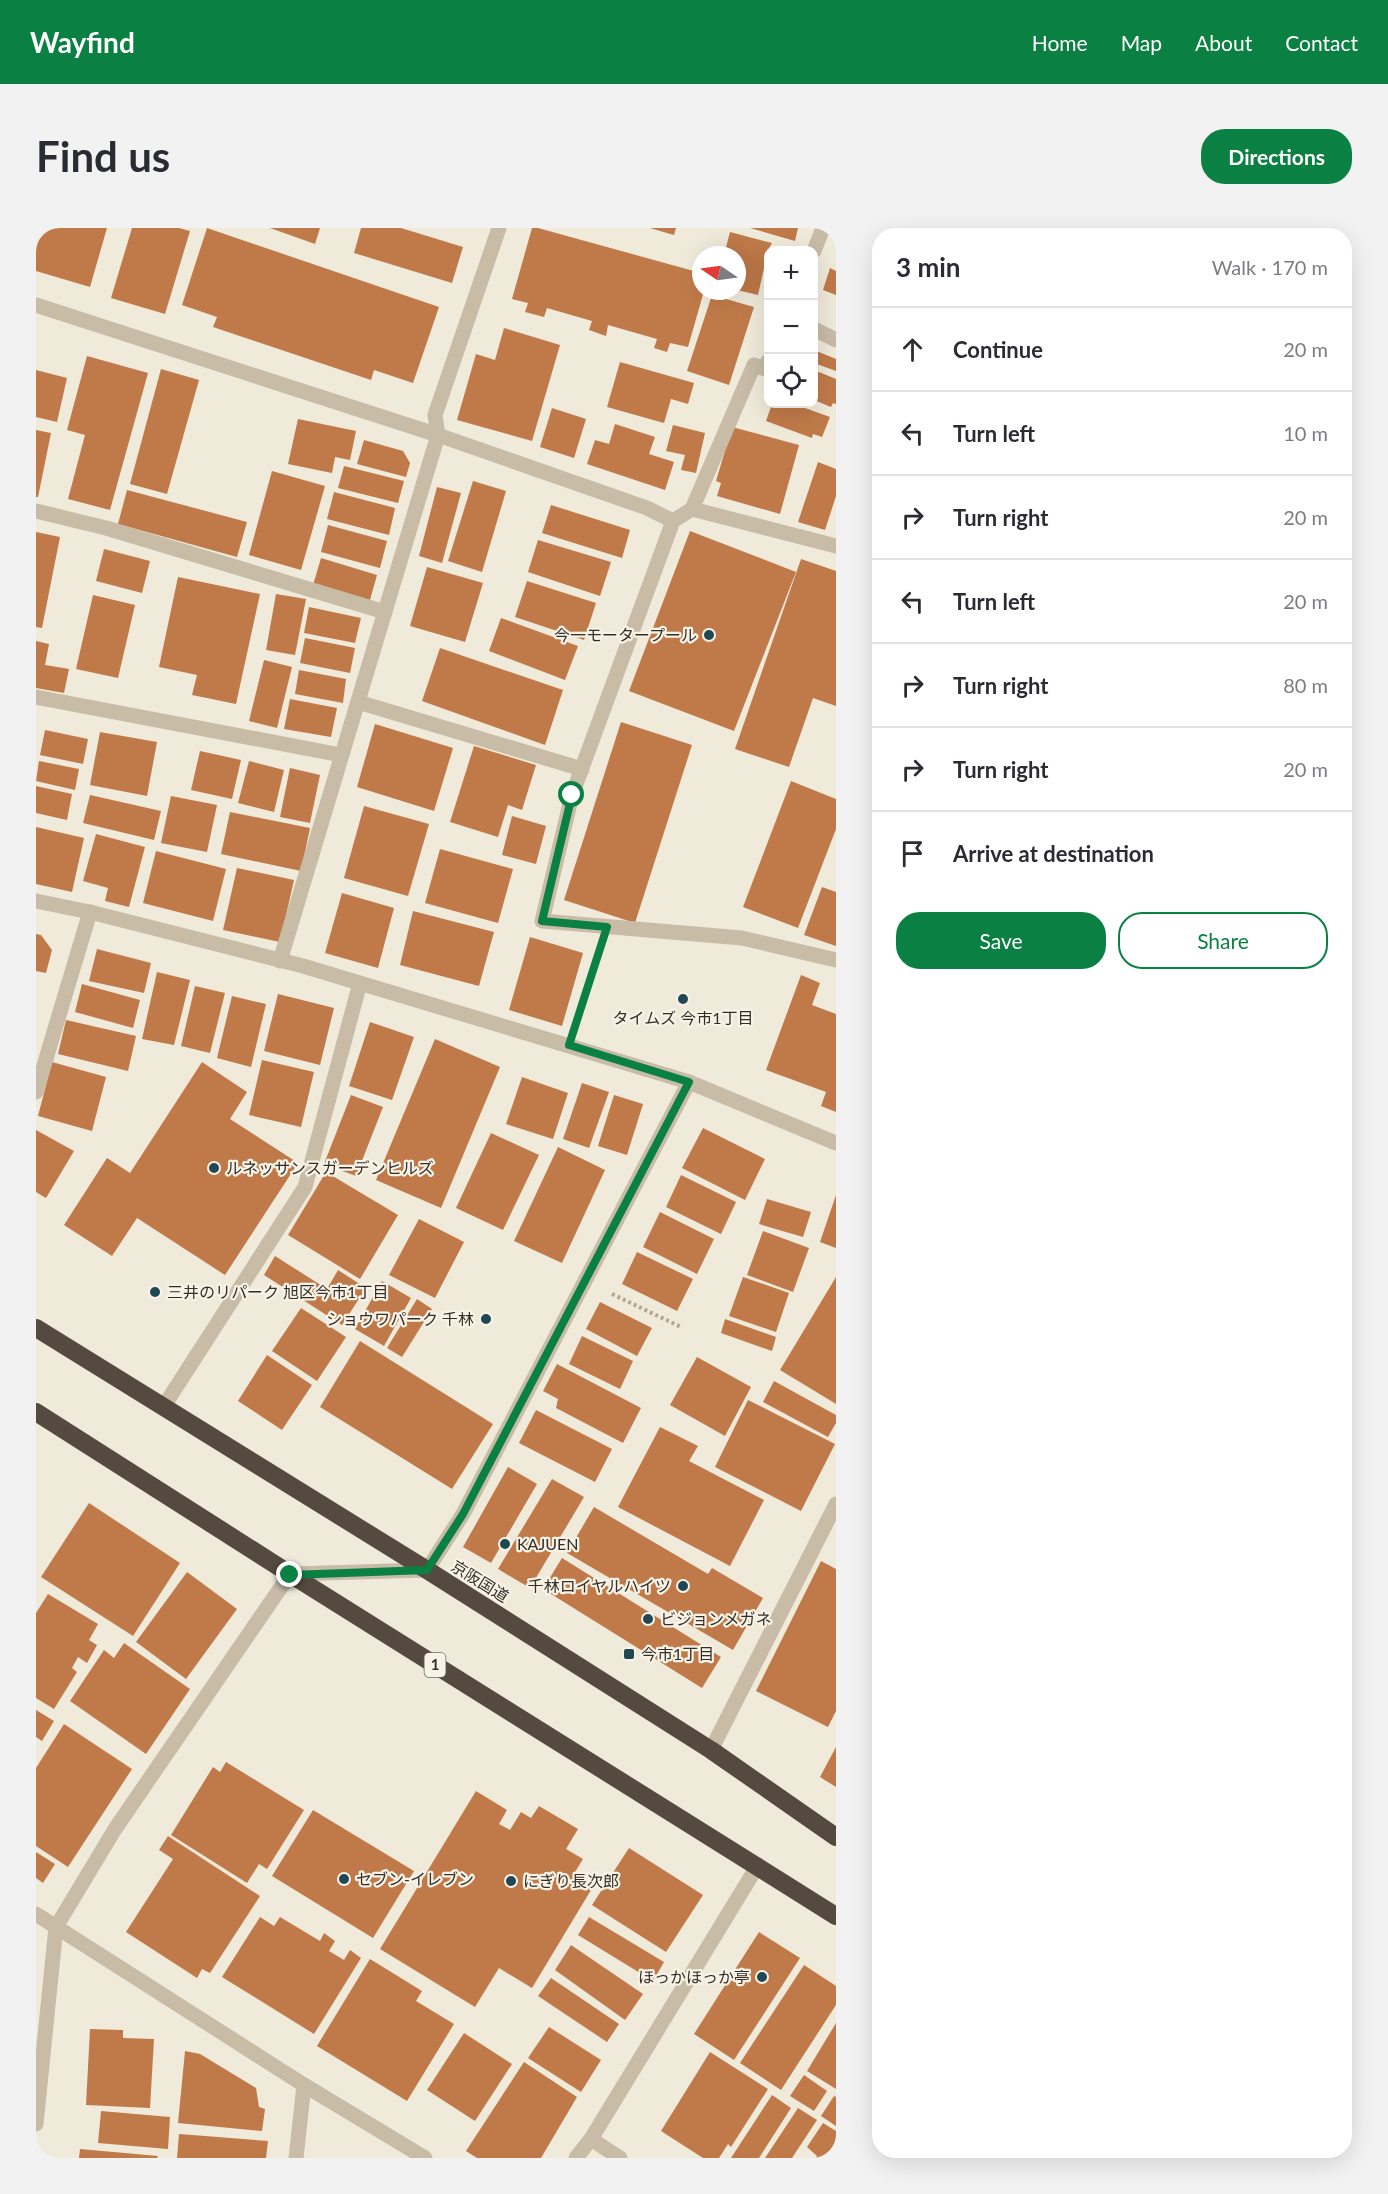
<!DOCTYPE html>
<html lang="en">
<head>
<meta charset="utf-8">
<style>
  :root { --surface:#fff; --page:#f2f2f3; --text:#2b2b33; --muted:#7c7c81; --line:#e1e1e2; --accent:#0b8043 }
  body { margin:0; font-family:Lato,"Noto Sans JP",sans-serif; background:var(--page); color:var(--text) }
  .controls { position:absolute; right:18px; top:18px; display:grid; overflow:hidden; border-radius:12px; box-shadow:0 6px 24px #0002 }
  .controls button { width:54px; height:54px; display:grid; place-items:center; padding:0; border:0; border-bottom:2px solid var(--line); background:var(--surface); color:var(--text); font:30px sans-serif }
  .compass { position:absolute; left:656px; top:18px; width:54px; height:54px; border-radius:50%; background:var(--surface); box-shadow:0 6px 24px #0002; rotate:283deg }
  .stop { position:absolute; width:18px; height:18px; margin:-14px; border:4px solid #0b8043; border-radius:50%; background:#fff }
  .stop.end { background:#0b8043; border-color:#fff; box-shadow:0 2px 6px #0008 }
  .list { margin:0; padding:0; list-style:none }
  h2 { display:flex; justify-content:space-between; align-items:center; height:78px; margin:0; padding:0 24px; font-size:26px }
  h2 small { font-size:20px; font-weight:400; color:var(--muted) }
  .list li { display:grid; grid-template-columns:39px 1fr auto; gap:18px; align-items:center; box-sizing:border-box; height:84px; padding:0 24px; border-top:2px solid var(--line) }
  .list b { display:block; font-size:22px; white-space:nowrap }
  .list em { font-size:20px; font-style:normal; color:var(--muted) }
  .actions { display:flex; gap:12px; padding:18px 24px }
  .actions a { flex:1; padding:14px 0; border:2px solid var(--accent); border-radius:24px; text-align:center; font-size:21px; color:var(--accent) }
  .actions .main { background:var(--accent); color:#fff }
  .icon { flex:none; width:33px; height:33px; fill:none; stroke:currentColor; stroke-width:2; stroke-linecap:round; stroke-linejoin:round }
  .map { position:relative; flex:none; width:800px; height:1930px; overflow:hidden; border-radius:24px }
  header { display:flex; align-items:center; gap:36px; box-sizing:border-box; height:84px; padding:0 30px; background:var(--accent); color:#fff }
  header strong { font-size:28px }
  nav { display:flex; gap:33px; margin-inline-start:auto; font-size:21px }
  .intro { display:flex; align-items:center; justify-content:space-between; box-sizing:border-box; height:144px; padding:0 36px }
  h1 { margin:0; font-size:42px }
  .button { padding:15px 27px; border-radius:24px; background:var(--accent); color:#fff; font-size:21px; font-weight:700 }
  main { display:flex; gap:36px; padding:0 36px }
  aside { flex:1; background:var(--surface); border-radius:24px; box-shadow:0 6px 24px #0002 }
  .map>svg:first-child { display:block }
  .building { fill:#c07a49 }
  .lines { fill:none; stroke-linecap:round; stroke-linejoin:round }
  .path { stroke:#b3a692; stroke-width:4; stroke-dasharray:3 3; stroke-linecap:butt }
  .minor { stroke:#c8bca7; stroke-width:15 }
  .highway { stroke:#554a3f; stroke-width:18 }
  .route { stroke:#0b8043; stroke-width:8 }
  .poi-dot { fill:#1f4754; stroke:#f8f3e7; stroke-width:2 }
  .labels { text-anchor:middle; stroke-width:4.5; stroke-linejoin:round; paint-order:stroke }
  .shield { fill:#f8f3e7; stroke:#706961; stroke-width:1.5 }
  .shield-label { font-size:15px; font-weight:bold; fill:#352e27 }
  .poi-label { font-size:16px; fill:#352e27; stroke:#f8f3e7; text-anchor:start }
  .street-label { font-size:16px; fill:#352e27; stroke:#f8f3e7 }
</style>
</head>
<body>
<header>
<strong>Wayfind</strong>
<nav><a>Home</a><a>Map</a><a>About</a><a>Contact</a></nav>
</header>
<div class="intro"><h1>Find us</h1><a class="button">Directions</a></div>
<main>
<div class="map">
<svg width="800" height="1930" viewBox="0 0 800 1930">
  <rect width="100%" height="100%" fill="#f0eadb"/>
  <g class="building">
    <path d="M0,0h71l-17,59 -54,-16z"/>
    <path d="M96,0h47l11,3 -25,83 -54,-16z"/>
    <path d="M171,0l232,79 -26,76 -39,-13 -3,10 -158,-53 4,-10 -35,-12z"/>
    <path d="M234,0h50l-5,16z"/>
    <path d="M325,0h40l62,19 -11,36 -98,-30z"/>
    <path d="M496,0h6l163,45v18h3l-16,56 -18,-4 -3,9 -13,-4 3,-9 -49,-14 -2,11 -17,-6 3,-9 -45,-13 -3,9 -19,-5 3,-9 -16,-4z"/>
    <path d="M614,0h26l-2,7z"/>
    <path d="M714,0h48l-3,13z"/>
    <path d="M694,4l42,11 -4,7 -10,45 -21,-5v-35h-13z"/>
    <path d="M794,40l6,3v24l-13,-5z"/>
    <path d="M676,67l42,12 -25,78 -42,-14z"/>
    <path d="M468,100l56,17 -28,96 -75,-21 19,-66 19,6z"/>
    <path d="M778,122l22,9v12l-22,-8z"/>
    <path d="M51,128l61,17 -38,137 -42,-11 17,-64 -18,-5z"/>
    <path d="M584,134l74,21 -6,21 -17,-5 -7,24 -57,-16z"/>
    <path d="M125,141l38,11 -32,114 -37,-10z"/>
    <path d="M0,142l31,8 -10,44 -21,-5z"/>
    <path d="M778,142l22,9v25l-3,-1 -2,4 -17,-7z"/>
    <path d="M736,176h22l36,13 -8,20 -9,-3 -1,4 -46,-17z"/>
    <path d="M516,180l34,11 -12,39 -34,-11z"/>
    <path d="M262,191l58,12 -6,29 -15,-3 -3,16 -44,-9z"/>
    <path d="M579,196l40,13 -6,17 25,8 -9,28 -78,-26 8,-24 14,4z"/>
    <path d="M637,197l32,8 -9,40 -15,-3 4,-15 -19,-4z"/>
    <path d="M696,199l67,18 -19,69 -63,-18 4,-13 -5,-2z"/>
    <path d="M0,202l15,3 -13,64h-2z"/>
    <path d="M328,212l39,11 7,12 -4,14 -49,-13z"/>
    <path d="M782,234l18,7v27l-11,34 -27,-8z"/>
    <path d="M308,238l60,15 -6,22 -60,-15z"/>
    <path d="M236,243l53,15 -24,84 -52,-15z"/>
    <path d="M437,253l33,10 -24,81 -34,-11z"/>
    <path d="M401,259l24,6 -19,70 -23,-7z"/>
    <path d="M91,262l120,32 -10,35 -119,-33z"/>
    <path d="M298,264l61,16 -6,27 -62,-16z"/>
    <path d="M515,277l79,25 -8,28 -80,-25z"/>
    <path d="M292,297l59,16 -7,27 -59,-16z"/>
    <path d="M654,303l106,41 -62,159 -105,-40z"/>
    <path d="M0,304l24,5 -18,91 -6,-1z"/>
    <path d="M502,312l73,22 -11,34 -72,-24z"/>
    <path d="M68,321l46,12 -8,32 -46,-12z"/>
    <path d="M285,330l56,17 -7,25 -57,-15z"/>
    <path d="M765,331l35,12v135l-23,-8 -24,69 -54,-18z"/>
    <path d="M391,339l56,16 -18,59 -55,-16z"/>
    <path d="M142,349l82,17 -24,110 -44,-9 5,-20 -38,-8z"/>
    <path d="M491,353l69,22 -12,37 -69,-23z"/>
    <path d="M240,366l30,5 -11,56 -29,-5z"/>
    <path d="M57,367l42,10 -17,73 -42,-9z"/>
    <path d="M273,379l52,11 -6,25 -51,-10z"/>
    <path d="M465,390l77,28 -13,34 -76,-29z"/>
    <path d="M269,410l50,10 -5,25 -50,-10z"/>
    <path d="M0,413l13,3 -4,21 24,4 -5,24 -28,-5z"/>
    <path d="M404,420l123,42 -18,55 -123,-44z"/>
    <path d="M228,432l28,7 -15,61 -28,-7z"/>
    <path d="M263,442l47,9 -3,24 -48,-9z"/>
    <path d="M254,471l47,9 -6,29 -47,-8z"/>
    <path d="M585,494l71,23 -57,178 -71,-23z"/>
    <path d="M339,496l78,24 -19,63 -77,-24z"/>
    <path d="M9,502l43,9 -5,25 -43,-9z"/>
    <path d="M64,504l57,10 -10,54 -57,-11z"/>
    <path d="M438,518l62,19 -14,45 -14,-5 -10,32 -48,-15z"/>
    <path d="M164,523l41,9 -9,39 -41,-9z"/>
    <path d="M3,533l40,8 -4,21 -39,-9z"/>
    <path d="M213,533l35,9 -10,42 -36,-9z"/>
    <path d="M254,540l30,7 -10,48 -30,-6z"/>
    <path d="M755,553l45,18v30l-38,99 -55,-21z"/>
    <path d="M0,558l36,8 -5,26 -31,-7z"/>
    <path d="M54,567l71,16 -7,29 -71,-17z"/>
    <path d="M135,568l46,9 -10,47 -46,-9z"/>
    <path d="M328,578l65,18 -21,72 -64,-18z"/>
    <path d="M194,584l80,16 -9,43 -80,-17z"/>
    <path d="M476,588l34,10 -10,38 -34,-9z"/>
    <path d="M0,599l48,11 -12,54 -36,-8z"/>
    <path d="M60,606l49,13 -16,60 -24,-6 3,-13 -25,-7z"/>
    <path d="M404,621l73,20 -15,54 -73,-20z"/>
    <path d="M120,623l70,18 -13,52 -70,-18z"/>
    <path d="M201,640l57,12 -14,62 -57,-12z"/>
    <path d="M786,659l14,5v54l-32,-11z"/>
    <path d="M306,665l52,15 -16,60 -53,-15z"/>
    <path d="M377,683l81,21 -15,54 -79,-21z"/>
    <path d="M0,706l5,1 11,15 -6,23 -10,-2z"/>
    <path d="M494,709l53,16 -21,73 -53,-16z"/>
    <path d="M61,721l54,14 -7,30 -55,-12z"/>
    <path d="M121,744l33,8 -16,65 -32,-6z"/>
    <path d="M765,747l19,8 -8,22 24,9v98l-15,-6 5,-14 -60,-22z"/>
    <path d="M46,756l58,16 -7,28 -58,-16z"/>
    <path d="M159,758l30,7 -15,60 -29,-7z"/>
    <path d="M242,766l56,14 -14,57 -56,-14z"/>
    <path d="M196,768l34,8 -15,63 -34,-9z"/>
    <path d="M30,792l70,16 -8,35 -70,-17z"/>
    <path d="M334,794l44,15 -22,63 -43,-14z"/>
    <path d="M399,811l65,28 -59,141 -65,-28z"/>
    <path d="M226,832l52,12 -13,55 -52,-12z"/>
    <path d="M16,834l54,15 -14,54 -54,-15z"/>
    <path d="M166,834l45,30 -17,27 68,44 -73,112 -88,-57 -25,38 -48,-31 43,-67 23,15z"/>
    <path d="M486,849l46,16 -15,46 -47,-15z"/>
    <path d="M546,855l27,9 -20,56 -26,-9z"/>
    <path d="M315,867l32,12 -27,69 -32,-12z"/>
    <path d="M578,867l29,9 -16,51 -29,-9z"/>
    <path d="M667,900l62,31 -20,41 -63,-32z"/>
    <path d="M0,902l38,21 -28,47 -10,-6z"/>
    <path d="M455,905l48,22 -36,75 -47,-22z"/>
    <path d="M522,919l47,23 -43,93 -48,-22z"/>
    <path d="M290,944l72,43 -38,64 -72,-44z"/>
    <path d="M645,947l55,27 -15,32 -55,-27z"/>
    <path d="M800,967v53l-16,-6z"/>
    <path d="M731,971l44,13 -8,25 -44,-13z"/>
    <path d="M624,984l54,27 -17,35 -54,-27z"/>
    <path d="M383,991l45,23 -29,56 -46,-23z"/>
    <path d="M727,1003l46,17 -16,44 -46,-17z"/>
    <path d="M601,1024l56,27 -16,32 -55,-27z"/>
    <path d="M239,1028l52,33 11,-19 28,18 -24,37 -78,-50z"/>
    <path d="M707,1049l46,16 -13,39 -47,-16z"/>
    <path d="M800,1049v127l-56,-34z"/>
    <path d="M346,1053l29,17 -27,48 -29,-17z"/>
    <path d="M381,1071l15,10 -30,48 -15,-9z"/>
    <path d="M564,1074l52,26 -15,28 -51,-27z"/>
    <path d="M265,1080l45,29 -29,44 -45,-30z"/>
    <path d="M689,1091l51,18 -4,14 -51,-18z"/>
    <path d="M546,1108l51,25 -13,28 -51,-25z"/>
    <path d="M324,1113l133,83 -41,65 -132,-82z"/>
    <path d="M231,1127l45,30 -30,45 -44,-29z"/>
    <path d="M661,1129l54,30 -26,49 -55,-31z"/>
    <path d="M521,1136l84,44 -18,35 -67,-35 2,-9 -15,-8z"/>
    <path d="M738,1153l62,34v8l-8,14 -65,-35z"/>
    <path d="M712,1172l87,44 -34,67 -86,-44z"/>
    <path d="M500,1182l76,39 -17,33 -76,-39z"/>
    <path d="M624,1199l38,19 -9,15 75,39 -34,66 -112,-59z"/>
    <path d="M472,1239l29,17 -46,79 -28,-16z"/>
    <path d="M516,1251l32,18 -54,91 -32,-19z"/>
    <path d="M53,1275l91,60 -47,73 -92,-59z"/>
    <path d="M558,1279l114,67 4,-6 51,30 -30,52 -166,-97z"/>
    <path d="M526,1330l159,99 -19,31 -159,-99z"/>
    <path d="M785,1333l15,8v142l-8,16 -72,-36z"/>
    <path d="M151,1344l50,37 -51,70 -50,-37z"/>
    <path d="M12,1366l50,30 -9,16 8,5 -10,18 -9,-6 -6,11 5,4 -23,37 -18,-11v-85z"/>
    <path d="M88,1415l66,46 -44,65 -76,-53 34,-51 10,8z"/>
    <path d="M0,1482l18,11 -12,20 -6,-4z"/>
    <path d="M28,1496l68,45 -64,98 -32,-21v-78z"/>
    <path d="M800,1519v40l-16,-10z"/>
    <path d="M190,1534l78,48 -37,59 -8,-5 -12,19 -76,-48 42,-68 7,5z"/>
    <path d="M440,1563l31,19 -8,14 11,6 11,-18 10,6 8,-12 39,23 -12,20 17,10 -8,13 19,13 -62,103 -33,-20 -24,39 -95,-58z"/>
    <path d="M277,1582l101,61 -41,67 -101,-62z"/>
    <path d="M132,1608l92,60 -50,77 -8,-4 -5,9 -71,-46 47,-73 -14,-9z"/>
    <path d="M593,1620l74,47 -37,57 -74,-47z"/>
    <path d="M0,1624l19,12 -12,19 -7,-5z"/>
    <path d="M224,1689l14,9 6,-9 40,24 4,-8 11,8 -6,10 15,9 6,-10 11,8 -47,76 -92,-57z"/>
    <path d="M553,1689l75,45 -11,19 -75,-46z"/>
    <path d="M723,1704l41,26 -66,102 -40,-26z"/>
    <path d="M535,1717l72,49 -18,26 -70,-50z"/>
    <path d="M334,1731l52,32 -6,10 38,23 -47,77 -90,-55z"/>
    <path d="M768,1737l32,21v19l-55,85 -41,-27z"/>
    <path d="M515,1750l68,46 -12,18 -69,-46z"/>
    <path d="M800,1795v66l-29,-18z"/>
    <path d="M513,1799l52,33 -20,32 -53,-34z"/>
    <path d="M54,1801l33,1v8l31,1 -4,69 -64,-3z"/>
    <path d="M428,1805l48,31 -37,57 -48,-31z"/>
    <path d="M149,1823l15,3 56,34 3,19 6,2 -3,22 -84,-8z"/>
    <path d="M674,1824l58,37 -37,58 -3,-3 -9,14h-16l-42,-27z"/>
    <path d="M488,1834l53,35 -36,61h-64l-11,-7z"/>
    <path d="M768,1847l23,16 -13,20 -24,-15z"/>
    <path d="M736,1867l19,13 -32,50h-28z"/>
    <path d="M798,1868l2,1v29l-15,-10z"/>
    <path d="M762,1880l19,12 -25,38h-27z"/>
    <path d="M65,1883l69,6 -2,32 -70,-6z"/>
    <path d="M787,1895l13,8v27h-20l1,-2 -10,-9z"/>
    <path d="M143,1906l89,7 -2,17h-89z"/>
    <path d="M44,1921l78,7 -1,2h-78z"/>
  </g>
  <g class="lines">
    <g class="path">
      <path d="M542,788l19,-58"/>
      <path d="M576,1066l69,33"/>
    </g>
    <g class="minor">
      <path d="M778,23l9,-23"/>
      <path d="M0,77l402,130 209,73 26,13"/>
      <path d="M778,101l22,11"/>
      <path d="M732,133l-3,8 -11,-4 -62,144 -19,12 -101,274 -30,126 200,17 94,22"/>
      <path d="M656,281l144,37"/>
      <path d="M0,283l70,17 279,84"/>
      <path d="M0,469l305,58"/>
      <path d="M322,474l224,67"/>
      <path d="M0,673l54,11 213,54 386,116 147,61"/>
      <path d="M244,733l158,-526 -3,-20 64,-187"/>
      <path d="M0,864l54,-180"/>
      <path d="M128,1178l141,-219 55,-204"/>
      <path d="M675,1522l125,-246"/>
      <path d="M0,1686l268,171 121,73"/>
      <path d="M0,1896l20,-197 59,-98 175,-255 137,-4 36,-56 226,-432"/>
      <path d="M555,1911l29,19"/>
      <path d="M260,1930l8,-73"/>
      <path d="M540,1930l15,-19 167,-274"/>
    </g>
    <g class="highway">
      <path d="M0,1100l391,242 284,180 125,87"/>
      <path d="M0,1184l254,162 546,342"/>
    </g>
  </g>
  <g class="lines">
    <path class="route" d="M254,1347l137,-5 36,-56 226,-432 -120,-37 38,-118 -65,-6 30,-126"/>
  </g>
  <g class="poi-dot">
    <circle cx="673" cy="407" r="6"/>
    <circle cx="647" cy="771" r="6"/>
    <circle cx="178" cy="940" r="6"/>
    <circle cx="119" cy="1064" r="6"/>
    <circle cx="450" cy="1091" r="6"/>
    <circle cx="469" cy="1316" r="6"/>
    <circle cx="647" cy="1358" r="6"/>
    <circle cx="612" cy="1391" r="6"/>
    <rect x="587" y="1420" width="12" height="12" rx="3"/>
    <circle cx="308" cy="1651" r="6"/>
    <circle cx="475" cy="1653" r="6"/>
    <circle cx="726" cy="1749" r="6"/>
  </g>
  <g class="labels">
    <rect class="shield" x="388.5" y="1425" width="21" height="24" rx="4.5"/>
    <g class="shield-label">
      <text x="399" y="1442">1</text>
    </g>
    <g class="poi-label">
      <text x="661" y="413" text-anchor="end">今一モータープール</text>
      <text x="647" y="796" text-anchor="middle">タイムズ 今市1丁目</text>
      <text x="190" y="946">ルネッサンスガーデンヒルズ</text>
      <text x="131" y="1070">三井のリパーク 旭区今市1丁目</text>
      <text x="438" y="1097" text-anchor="end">ショウワパーク 千林</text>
      <text x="481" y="1322">KAJUEN</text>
      <text x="635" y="1364" text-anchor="end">千林ロイヤルハイツ</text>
      <text x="624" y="1397">ビジョンメガネ</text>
      <text x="605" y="1432">今市1丁目</text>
      <text x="320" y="1657">セブン-イレブン</text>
      <text x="487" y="1659">にぎり長次郎</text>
      <text x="714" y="1755" text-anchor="end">ほっかほっか亭</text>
    </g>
    <g class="street-label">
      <text transform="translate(444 1353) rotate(32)" y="6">京阪国道</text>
    </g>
  </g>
</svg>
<div class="controls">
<button>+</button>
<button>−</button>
<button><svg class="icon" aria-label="locate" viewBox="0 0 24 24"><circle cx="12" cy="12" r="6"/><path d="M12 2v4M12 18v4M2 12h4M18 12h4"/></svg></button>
</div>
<svg class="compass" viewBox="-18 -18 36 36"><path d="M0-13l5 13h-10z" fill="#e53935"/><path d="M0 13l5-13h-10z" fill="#7c7c81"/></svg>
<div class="stop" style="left:536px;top:567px"></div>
<div class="stop end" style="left:254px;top:1347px"></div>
</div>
<aside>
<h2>3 min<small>Walk · 170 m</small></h2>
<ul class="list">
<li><svg class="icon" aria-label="ahead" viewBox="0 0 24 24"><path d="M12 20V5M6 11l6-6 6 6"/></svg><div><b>Continue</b></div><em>20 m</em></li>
<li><svg class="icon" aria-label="left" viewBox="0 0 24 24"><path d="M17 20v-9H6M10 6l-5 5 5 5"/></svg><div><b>Turn left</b></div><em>10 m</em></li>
<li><svg class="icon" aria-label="right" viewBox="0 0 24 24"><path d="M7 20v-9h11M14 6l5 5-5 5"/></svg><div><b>Turn right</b></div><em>20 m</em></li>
<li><svg class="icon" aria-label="left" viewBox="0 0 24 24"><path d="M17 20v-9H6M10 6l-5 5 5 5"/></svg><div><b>Turn left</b></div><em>20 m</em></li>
<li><svg class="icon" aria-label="right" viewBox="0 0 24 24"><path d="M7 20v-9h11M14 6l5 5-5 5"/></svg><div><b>Turn right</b></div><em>80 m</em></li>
<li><svg class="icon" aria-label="right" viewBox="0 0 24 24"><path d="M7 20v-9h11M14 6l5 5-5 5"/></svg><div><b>Turn right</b></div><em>20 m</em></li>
<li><svg class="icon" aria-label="arrive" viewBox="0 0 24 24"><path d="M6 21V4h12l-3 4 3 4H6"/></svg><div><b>Arrive at destination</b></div></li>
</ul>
<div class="actions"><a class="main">Save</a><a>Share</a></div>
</aside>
</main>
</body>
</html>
